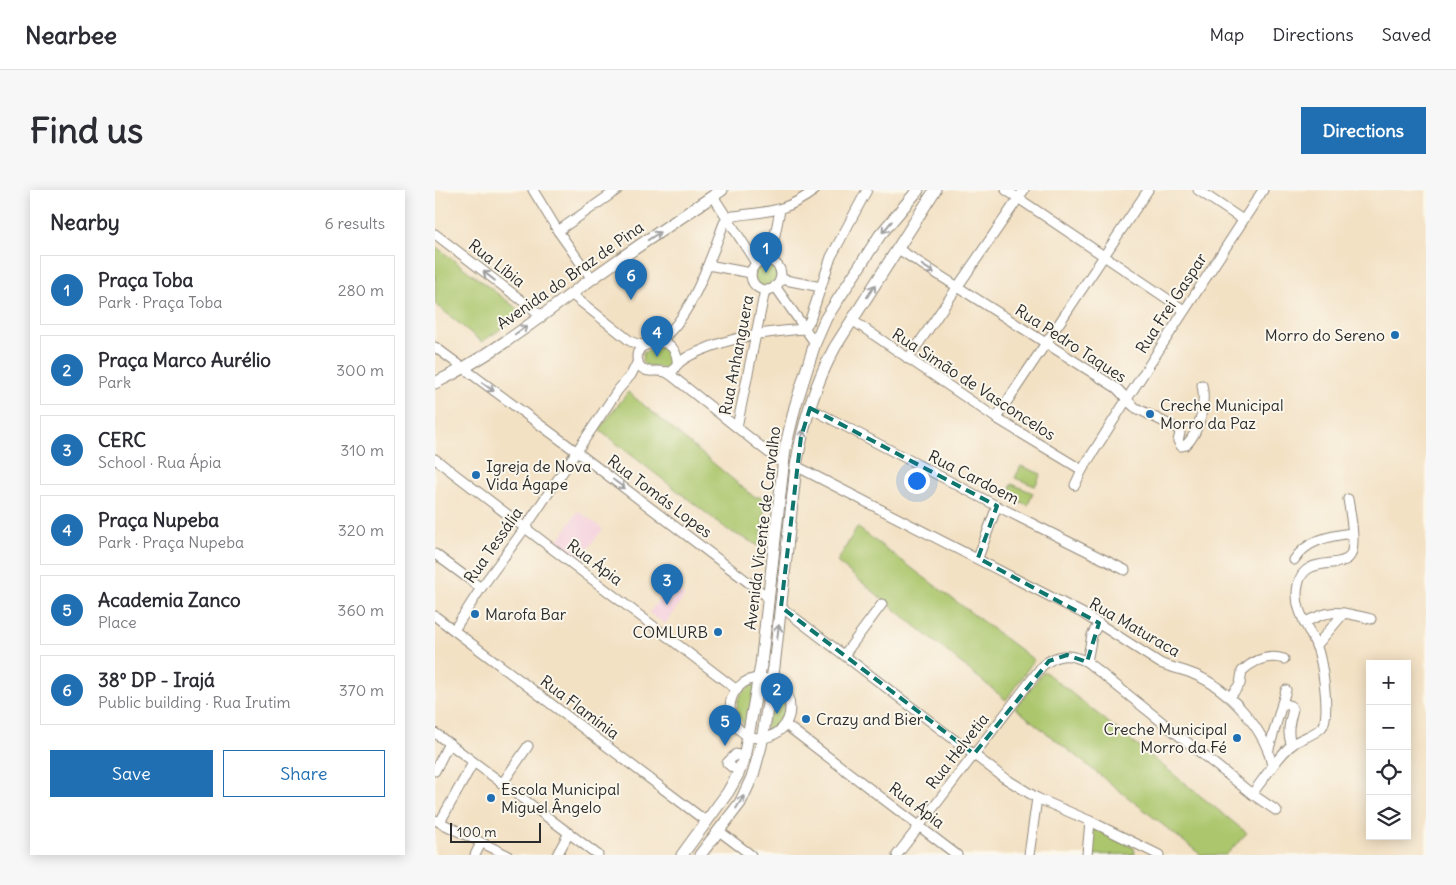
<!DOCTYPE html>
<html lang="en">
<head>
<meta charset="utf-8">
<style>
  :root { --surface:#fff; --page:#f7f7f7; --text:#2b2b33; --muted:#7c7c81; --line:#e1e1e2; --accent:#1f6fb2 }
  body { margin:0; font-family:Delius,sans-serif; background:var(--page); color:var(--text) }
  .controls { position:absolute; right:15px; bottom:15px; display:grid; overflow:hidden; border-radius:0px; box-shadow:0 2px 12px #0003 }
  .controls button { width:45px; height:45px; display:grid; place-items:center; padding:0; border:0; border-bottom:1px solid var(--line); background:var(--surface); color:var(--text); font:25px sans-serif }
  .scale { position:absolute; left:15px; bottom:12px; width:91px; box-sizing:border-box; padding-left:5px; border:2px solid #2b2b2b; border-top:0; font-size:14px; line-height:18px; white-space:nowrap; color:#2b2b2b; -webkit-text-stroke:4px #fbf7ec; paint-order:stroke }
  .you { position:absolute; left:481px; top:290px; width:18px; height:18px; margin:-12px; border:4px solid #fff; border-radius:50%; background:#1a73e8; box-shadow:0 0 0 8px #1a73e833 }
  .badge { display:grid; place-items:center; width:32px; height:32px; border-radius:50%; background:var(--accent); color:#fff; font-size:16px; font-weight:700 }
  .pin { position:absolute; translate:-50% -41px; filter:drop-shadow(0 1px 2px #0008) }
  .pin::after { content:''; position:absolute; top:26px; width:18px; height:15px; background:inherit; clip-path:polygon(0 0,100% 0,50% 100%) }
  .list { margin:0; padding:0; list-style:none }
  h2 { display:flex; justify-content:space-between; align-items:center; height:65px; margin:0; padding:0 20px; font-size:21px }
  h2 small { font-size:16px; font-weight:400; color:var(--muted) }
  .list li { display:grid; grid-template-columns:32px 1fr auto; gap:15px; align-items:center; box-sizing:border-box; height:70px; margin:0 10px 10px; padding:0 10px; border:1px solid var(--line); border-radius:0px }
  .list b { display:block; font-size:19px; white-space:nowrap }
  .list p { margin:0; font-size:16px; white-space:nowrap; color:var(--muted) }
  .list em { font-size:16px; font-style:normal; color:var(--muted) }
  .actions { display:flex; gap:10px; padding:15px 20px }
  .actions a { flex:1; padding:11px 0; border:1px solid var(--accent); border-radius:0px; text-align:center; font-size:18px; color:var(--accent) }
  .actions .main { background:var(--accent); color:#fff }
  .icon { flex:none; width:28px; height:28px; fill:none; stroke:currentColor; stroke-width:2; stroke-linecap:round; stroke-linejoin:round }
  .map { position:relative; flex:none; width:991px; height:665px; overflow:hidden; border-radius:0px }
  header { display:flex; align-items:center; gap:30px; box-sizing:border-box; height:70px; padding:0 25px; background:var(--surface); border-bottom:1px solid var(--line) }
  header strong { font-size:24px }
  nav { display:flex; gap:28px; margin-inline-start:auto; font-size:18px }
  .intro { display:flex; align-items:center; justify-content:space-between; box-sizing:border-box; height:120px; padding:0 30px }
  h1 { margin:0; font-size:35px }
  .button { padding:12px 22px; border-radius:0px; background:var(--accent); color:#fff; font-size:18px; font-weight:700 }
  main { display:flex; gap:30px; padding:0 30px }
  aside { flex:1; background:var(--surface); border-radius:0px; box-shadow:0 2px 12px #0003 }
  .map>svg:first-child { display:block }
  .built { fill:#f4cfdd }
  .green { fill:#abc66c; stroke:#6b784c }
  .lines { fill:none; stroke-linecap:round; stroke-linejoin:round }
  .minor-casing { stroke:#8f8678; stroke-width:11 }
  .major-casing { stroke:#8f8678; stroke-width:13 }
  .minor { stroke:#fff; stroke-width:9 }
  .major { stroke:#fff; stroke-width:11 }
  .oneway { stroke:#a0a0a0 }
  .marked { fill:none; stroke:#0f766e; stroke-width:4; stroke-dasharray:10 6; stroke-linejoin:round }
  .poi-dot { fill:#1f6fb2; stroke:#fbf7ec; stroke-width:2 }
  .labels { text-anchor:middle; stroke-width:4; stroke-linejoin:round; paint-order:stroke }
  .street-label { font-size:16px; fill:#2b2b2b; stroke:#fbf7ec }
  .poi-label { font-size:16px; fill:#2b2b2b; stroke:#fbf7ec; text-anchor:start }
</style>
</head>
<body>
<header>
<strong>Nearbee</strong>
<nav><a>Map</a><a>Directions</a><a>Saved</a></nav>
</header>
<div class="intro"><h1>Find us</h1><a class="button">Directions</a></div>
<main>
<aside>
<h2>Nearby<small>6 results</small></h2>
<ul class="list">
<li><span class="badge">1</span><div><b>Praça Toba</b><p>Park · Praça Toba</p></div><em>280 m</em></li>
<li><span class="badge">2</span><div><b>Praça Marco Aurélio</b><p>Park</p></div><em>300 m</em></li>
<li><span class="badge">3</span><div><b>CERC</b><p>School · Rua Ápia</p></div><em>310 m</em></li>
<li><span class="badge">4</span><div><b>Praça Nupeba</b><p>Park · Praça Nupeba</p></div><em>320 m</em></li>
<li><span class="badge">5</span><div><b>Academia Zanco</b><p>Place</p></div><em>360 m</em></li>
<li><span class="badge">6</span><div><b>38º DP - Irajá</b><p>Public building · Rua Irutim</p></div><em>370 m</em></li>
</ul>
<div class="actions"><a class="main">Save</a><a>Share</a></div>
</aside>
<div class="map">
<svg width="991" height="665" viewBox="0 0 991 665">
  <rect width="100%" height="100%" fill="#fbf7ec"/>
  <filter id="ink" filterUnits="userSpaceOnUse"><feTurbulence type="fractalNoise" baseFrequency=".02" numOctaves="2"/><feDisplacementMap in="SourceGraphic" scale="10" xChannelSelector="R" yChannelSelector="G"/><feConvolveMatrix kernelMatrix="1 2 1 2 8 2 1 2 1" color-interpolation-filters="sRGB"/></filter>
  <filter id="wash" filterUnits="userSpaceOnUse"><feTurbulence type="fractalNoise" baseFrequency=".0096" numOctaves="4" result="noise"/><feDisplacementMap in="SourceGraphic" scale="20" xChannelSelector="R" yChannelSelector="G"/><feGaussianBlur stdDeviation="1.12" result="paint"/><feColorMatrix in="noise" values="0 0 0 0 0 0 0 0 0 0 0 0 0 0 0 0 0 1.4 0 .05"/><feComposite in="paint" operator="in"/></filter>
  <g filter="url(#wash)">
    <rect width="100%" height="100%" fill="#f3e1c4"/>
    <g class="built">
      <path d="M143,321l25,18 -26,33 -22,-17z"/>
      <path d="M234,395l16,11 -20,28 -16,-11z"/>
    </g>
    <g class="green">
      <path d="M0,56l84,64 -1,7 -36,25 -47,-38z"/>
      <circle cx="331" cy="84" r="12"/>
      <path d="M221,157l13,4 4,6 -1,8 -7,3 -20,-3 -3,-3 1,-9z"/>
      <path d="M193,202l126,105h11l-4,50 -33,-17 -129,-100z"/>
      <path d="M586,276l20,8 -6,12 -20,-8z"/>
      <path d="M577,294l21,9 -5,12 -21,-9z"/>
      <path d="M422,337l177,133 -28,40 -169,-138z"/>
      <path d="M609,481l203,162 -21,22h-25l-186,-147z"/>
      <path d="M321,494l-9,46c-14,-19 -15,-37 9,-46z"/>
      <path d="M339,497l9,9 3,12 -2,12 -8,9 -11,5z"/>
      <path d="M662,639l37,19 1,6 -47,1 2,-23z"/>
    </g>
  </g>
  <g filter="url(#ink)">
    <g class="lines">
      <defs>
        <g id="minor">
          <path d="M98,0l25,41 34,48"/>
          <path d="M571,0l178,120"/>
          <path d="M763,0l45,30"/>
          <path d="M278,6l43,67"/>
          <path d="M123,41l59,-41"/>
          <path d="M0,44l107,82"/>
          <path d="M463,59l217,138c8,6 12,15 21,21l42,21 2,4 -2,8 3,5 5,-1c14,-14 20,-41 16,-60"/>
          <circle cx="331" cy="85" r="15"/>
          <path d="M335,70l10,-50"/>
          <path d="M273,75l43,8"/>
          <path d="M345,89l41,8"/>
          <path d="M340,96l40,57"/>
          <path d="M136,104l59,47 7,3 9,1"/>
          <path d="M417,130l144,98 86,52"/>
          <path d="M369,139l6,-9 21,-63 36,-67"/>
          <path d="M222,152c32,-18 54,-85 67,-119l4,-5 5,-2c35,-5 51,-3 82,-26"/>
          <path d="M222,152c13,-1 21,9 20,22l-4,7c-6,2 -10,0 -16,0 -4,0 -8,1 -12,-1 -9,-4 -11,-17 -3,-23 4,-3 10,-4 15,-5z"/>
          <path d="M0,157l142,105 192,146"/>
          <path d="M473,169l116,-169"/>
          <path d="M242,175c6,-7 14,-10 23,-14 34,-15 68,-19 104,-22"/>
          <path d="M231,182l6,4 111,88"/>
          <path d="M375,218l187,98 128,64"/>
          <path d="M561,228l152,-228"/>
          <path d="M302,237l28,-137"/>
          <path d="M0,269l302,231"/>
          <path d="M361,276l286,147 78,50c11,5 22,6 33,11 34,13 74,56 79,93l-20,27"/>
          <path d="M640,295l7,-15 45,-71 136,-209"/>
          <path d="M0,364l46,34"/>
          <path d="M543,368l19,-52"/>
          <path d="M859,370c13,-20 35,-24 58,-27"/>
          <path d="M346,417l222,170 34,21 53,23 69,34"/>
          <path d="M0,426l272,206"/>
          <path d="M869,433c29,-16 37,-11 67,-4"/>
          <path d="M19,440l27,-42 44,-60 93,-138 13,-15 7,-14"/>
          <path d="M881,456l28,-33"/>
          <path d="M409,465l38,-51"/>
          <path d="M652,472l5,-27 7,-12"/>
          <circle cx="325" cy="518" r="30"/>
          <path d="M795,507l10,-13 2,-13c12,-11 26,-17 42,-12"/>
          <path d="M847,513l9,3 2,3c-3,12 -7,24 -1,36"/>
          <path d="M351,535l171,130"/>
          <path d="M0,543l163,122"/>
          <path d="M833,562l18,-62"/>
          <path d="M837,577c6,-8 13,-17 21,-23 8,-6 22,-9 29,-17 9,-11 0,-68 -6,-82 -9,-20 -23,-37 -18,-60 6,-31 43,-15 52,-29 7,-11 0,-44 -2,-57"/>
          <path d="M298,578l-6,-5 9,-9 8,4"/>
          <path d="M0,581l14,-28"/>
          <path d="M67,594l26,-38"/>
          <path d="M0,630l72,35"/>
          <path d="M5,632l33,-59"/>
          <path d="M284,641l32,24"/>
          <path d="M40,665l6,-12"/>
          <path d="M122,665l12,-22"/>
          <path d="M462,665l145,-189c16,-13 28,-13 45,-4l165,132 25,17"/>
          <path d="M594,665l8,-57"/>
          <path d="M652,665l3,-34"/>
        </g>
        <g id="major">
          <path d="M0,193c56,-27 105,-66 155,-103 43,-31 87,-60 132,-90"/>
          <path d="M247,665l46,-63 10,-18 6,-16 17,-93 24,-216 10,-42 20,-64 11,-25 54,-83 38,-45"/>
          <path d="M265,665l40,-52 13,-28 8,-29 13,-79 22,-201c7,-41 19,-83 39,-119l100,-157"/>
        </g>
      </defs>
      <use href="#minor" class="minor-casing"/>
      <use href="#major" class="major-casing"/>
      <use href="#minor" class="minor"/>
      <use href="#major" class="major"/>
    </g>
    <defs><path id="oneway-shaft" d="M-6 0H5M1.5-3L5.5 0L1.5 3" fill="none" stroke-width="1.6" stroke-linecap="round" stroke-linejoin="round" transform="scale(1.25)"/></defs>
    <g class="oneway">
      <use href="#oneway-shaft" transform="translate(452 37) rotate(130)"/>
      <use href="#oneway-shaft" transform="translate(219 46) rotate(-34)"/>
      <use href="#oneway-shaft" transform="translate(493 79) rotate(33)"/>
      <use href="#oneway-shaft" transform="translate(54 86) rotate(-142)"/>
      <use href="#oneway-shaft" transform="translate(436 101) rotate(-57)"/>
      <use href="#oneway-shaft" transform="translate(86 140) rotate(-35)"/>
      <use href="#oneway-shaft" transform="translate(53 197) rotate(36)"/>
      <use href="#oneway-shaft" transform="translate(367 247) rotate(-76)"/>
      <use href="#oneway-shaft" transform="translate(184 294) rotate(37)"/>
      <use href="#oneway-shaft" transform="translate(343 442) rotate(-83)"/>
      <use href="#oneway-shaft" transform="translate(305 612) rotate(-59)"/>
    </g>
  </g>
  <path class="marked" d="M375,218l187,98 -19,52 121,65 -12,39 -20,-7 -18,6 -75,93 -193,-147 20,-170z"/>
  <g class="poi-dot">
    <circle cx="960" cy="145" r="5"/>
    <circle cx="715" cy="224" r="5"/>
    <circle cx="41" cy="285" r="5"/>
    <circle cx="40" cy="424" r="5"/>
    <circle cx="283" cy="442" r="5"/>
    <circle cx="371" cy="529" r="5"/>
    <circle cx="802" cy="548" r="5"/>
    <circle cx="56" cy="608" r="5"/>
  </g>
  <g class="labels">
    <g class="street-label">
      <text transform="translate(62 73) rotate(38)" y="6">Rua Líbia</text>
      <text transform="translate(135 85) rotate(-35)" y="6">Avenida do Braz de Pina</text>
      <text transform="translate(736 113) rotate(-57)" y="6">Rua Frei Gaspar</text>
      <text transform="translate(636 153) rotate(33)" y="6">Rua Pedro Taques</text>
      <text transform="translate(301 165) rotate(-79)" y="6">Rua Anhanguera</text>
      <text transform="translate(539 194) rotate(33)" y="6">Rua Simão de Vasconcelos</text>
      <text transform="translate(539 287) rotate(27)" y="6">Rua Cardoem</text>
      <text transform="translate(225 306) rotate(37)" y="6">Rua Tomás Lopes</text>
      <text transform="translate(327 338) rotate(-83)" y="6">Avenida Vicente de Carvalho</text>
      <text transform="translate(58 355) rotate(-55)" y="6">Rua Tessália</text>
      <text transform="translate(160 372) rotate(37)" y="6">Rua Ápia</text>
      <text transform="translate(700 437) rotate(30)" y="6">Rua Maturaca</text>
      <text transform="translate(145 517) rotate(37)" y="6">Rua Flamínia</text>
      <text transform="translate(522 561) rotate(-52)" y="6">Rua Helvetia</text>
      <text transform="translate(482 615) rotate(37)" y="6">Rua Ápia</text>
    </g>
    <g class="poi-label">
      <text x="950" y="151" text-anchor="end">Morro do Sereno</text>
      <text x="725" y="221">Creche Municipal<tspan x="725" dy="18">Morro da Paz</tspan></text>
      <text x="51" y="282">Igreja de Nova<tspan x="51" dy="18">Vida Ágape</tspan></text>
      <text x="50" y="430">Marofa Bar</text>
      <text x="273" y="448" text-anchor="end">COMLURB</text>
      <text x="381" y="535">Crazy and Bier</text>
      <text x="792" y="545" text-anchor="end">Creche Municipal<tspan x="792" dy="18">Morro da Fé</tspan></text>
      <text x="66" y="605">Escola Municipal<tspan x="66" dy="18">Miguel Ângelo</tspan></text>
    </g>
  </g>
</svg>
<div class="controls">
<button>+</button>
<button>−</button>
<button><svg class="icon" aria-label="locate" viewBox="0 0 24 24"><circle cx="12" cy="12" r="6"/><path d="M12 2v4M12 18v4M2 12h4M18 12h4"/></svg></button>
<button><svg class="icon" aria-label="layers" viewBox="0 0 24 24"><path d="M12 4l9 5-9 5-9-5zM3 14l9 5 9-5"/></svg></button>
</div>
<div class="scale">100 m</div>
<div class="you"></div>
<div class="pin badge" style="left:331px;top:83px">1</div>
<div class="pin badge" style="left:342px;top:524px">2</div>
<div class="pin badge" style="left:232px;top:415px">3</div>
<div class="pin badge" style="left:222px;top:167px">4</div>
<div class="pin badge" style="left:290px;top:556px">5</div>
<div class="pin badge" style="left:196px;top:110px">6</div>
</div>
</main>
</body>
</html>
